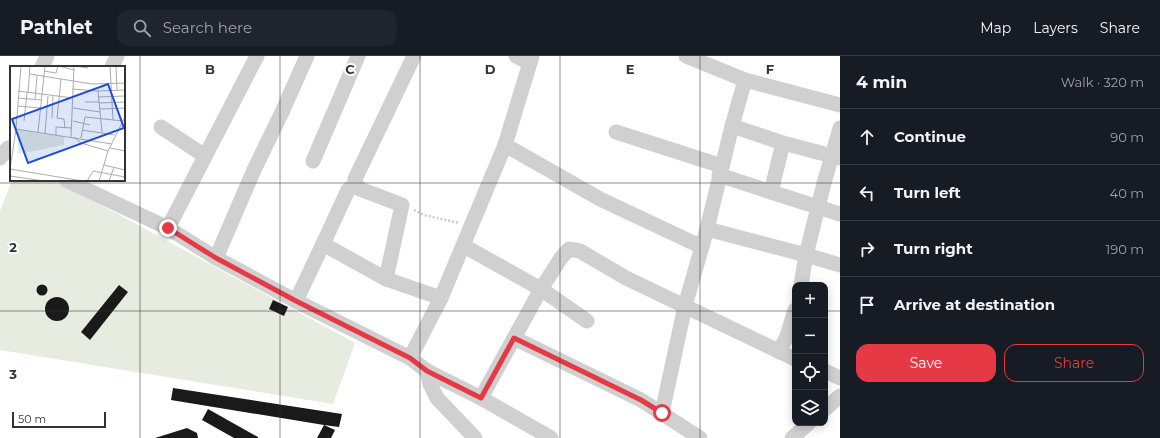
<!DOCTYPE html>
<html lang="en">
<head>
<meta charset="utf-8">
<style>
  :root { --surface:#171b24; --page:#20242c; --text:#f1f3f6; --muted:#9ea1a6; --line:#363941; --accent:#e63946 }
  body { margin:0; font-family:Montserrat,sans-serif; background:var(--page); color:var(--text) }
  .controls { position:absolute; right:12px; bottom:12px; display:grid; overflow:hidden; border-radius:8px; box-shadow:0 2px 10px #0003 }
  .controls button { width:36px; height:36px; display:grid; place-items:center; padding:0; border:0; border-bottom:1px solid var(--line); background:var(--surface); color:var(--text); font:20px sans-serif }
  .scale { position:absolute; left:12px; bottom:10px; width:94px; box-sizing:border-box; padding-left:4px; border:2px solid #333; border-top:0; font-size:11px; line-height:14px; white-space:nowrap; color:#333; -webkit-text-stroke:3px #fff; paint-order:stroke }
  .stop { position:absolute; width:12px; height:12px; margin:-9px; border:3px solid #e63946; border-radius:50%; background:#fff }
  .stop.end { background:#e63946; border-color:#fff; box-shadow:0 1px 4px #0008 }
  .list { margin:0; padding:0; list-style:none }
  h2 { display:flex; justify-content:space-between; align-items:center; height:52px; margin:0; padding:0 16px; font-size:17px }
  h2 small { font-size:13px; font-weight:400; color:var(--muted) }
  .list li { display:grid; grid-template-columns:26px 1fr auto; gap:12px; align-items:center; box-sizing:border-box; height:56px; padding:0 16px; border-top:1px solid var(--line) }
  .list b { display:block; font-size:15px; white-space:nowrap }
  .list em { font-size:13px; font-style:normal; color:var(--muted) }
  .actions { display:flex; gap:8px; padding:12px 16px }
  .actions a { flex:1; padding:9px 0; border:1px solid var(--accent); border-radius:12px; text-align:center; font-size:14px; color:var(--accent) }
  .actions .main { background:var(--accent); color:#fff }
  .icon { flex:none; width:22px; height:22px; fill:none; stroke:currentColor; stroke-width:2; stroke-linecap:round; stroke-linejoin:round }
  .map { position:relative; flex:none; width:840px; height:382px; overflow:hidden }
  header { display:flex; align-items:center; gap:24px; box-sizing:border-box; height:56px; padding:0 20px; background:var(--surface); border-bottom:1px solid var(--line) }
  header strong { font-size:19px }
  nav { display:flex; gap:22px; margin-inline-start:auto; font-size:14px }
  .search { width:280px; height:36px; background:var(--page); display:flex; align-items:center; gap:10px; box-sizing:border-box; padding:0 14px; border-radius:12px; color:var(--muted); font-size:15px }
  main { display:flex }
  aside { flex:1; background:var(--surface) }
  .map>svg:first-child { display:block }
  .green { fill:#e6ecdf }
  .building { fill:#1a1a1a }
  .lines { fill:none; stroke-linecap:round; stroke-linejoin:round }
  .path { stroke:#cdcdcd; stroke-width:2.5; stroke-dasharray:2 2; stroke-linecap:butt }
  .street { stroke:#d0d0d0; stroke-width:15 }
  .route { stroke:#e63946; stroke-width:5 }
  .grid { fill:none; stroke:#333; stroke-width:1; stroke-opacity:0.55 }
  .inset-road { fill:none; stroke:#adadad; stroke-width:1 }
  .view { fill:#1d4ed8; fill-opacity:0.15; stroke:#1d4ed8; stroke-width:2 }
  .inset-edge { fill:none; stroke:#333; stroke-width:2 }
  .grid-label { font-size:13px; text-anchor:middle; font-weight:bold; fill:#333; stroke:#fff; stroke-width:4; stroke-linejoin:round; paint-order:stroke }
</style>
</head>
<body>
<header>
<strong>Pathlet</strong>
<div class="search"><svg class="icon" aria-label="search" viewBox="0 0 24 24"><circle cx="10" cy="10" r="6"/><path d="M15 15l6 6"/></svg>Search here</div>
<nav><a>Map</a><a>Layers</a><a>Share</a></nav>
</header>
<main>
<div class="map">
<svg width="840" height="382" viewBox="0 0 840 382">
  <rect width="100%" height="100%" fill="#fff"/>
  <path class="green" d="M12,124h43l300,163 -22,61 -333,-54v-139z"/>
  <g class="building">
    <circle cx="42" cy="234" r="5.5"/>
    <path d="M119,229l9,7 -38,48 -9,-8z"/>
    <circle cx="57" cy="253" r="12"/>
    <path d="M273,244l15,7 -4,9 -15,-7z"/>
    <path d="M173,332l169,26 -3,13 -15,-2 11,5 -4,8h-14l7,-13 -153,-25z"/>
    <path d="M208,353l50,28v1h-24l-32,-18z"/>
    <path d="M187,372l10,5 1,5h-43z"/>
  </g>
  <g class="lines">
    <path class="path" d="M414,154l10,5 35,8"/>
    <g class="street">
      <path d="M516,0l14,7"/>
      <path d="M686,0l59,24"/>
      <path d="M42,11l5,-11"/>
      <path d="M112,11l5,-11"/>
      <path d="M732,70l51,17 57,15"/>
      <path d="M161,71l44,29"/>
      <path d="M616,76l106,34"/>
      <path d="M505,89l95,54 102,48"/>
      <path d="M0,102l8,-10"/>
      <path d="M313,105l45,-105"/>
      <path d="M719,119l52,17 69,22"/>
      <path d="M66,124l102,48 48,30 80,43 114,57 17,13 54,27 70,40"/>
      <path d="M771,136l12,-49"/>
      <path d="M168,172l89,-172"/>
      <path d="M707,173l99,26 34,10"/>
      <path d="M323,188l25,-54 8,-6"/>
      <path d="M464,190l77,43 46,32"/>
      <path d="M216,202l38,-88 29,-60 24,-54"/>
      <path d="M386,223l16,-74 -42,-16 -4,-5 -1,-5 59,-123"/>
      <path d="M801,229l5,-30 18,-72 16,-55"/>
      <path d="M296,245l27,-57 63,35 55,19"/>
      <path d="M514,282l127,62 59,38"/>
      <path d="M779,296l8,-16 8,-26"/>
      <path d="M410,302l31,-60 64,-153 27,-89"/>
      <path d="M427,315l3,13 7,14 38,40"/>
      <path d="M825,315l15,7"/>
      <path d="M481,342l60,-109 20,-31 8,-9 11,2 46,27 169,81"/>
      <path d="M825,353l15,-13"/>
      <path d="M662,357l23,-107 22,-77 25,-103 13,-46 95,25"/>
      <path d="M792,382l17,-15"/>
    </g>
  </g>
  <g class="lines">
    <path class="route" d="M168,172l48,30 80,43 114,57 17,13 54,27 33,-60 127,62 21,13"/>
  </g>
  <path class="grid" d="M140,0v382M280,0v382M420,0v382M560,0v382M700,0v382M0,127h840M0,255h795M825,255h15"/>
  <g transform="translate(10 10)">
    <rect width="115" height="115" fill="#fff"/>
    <path d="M8,64l46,7v8l-46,9z" fill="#e6ecdf"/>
    <path class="inset-road" d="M11,0l-5,63 96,15M49,0l15,4M65,0l13,2M100,0l3,54M106,0l1,24M34,5l12,2 2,-7M20,8l62,10 33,-1M51,13l-4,39 7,1 1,9M62,23l26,2M8,25l55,7M18,27l2,-27M88,31l27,-1M8,32l23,2M25,34l2,-24M75,36h14M89,37l26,-1M8,40l23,2M63,42l27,4M90,43l25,-1M42,52l1,-22M14,55l3,-28M63,55l17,4M72,64l33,5M28,66l7,-66M92,66l-4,-41 27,-1M35,67l3,-37M46,69v-8l16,1M61,71l3,-71M64,71l7,6 27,8M71,72l4,-21 38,4M100,82l15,3M94,99l21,5M0,103l73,12M0,103l6,-40M0,110l34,5M77,115l6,-10 32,6M89,115l9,-30 17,-34M99,115l5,-14"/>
    <path class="view" d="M98,18l16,44 -96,35 -16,-44z"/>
    <rect width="115" height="115" class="inset-edge"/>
  </g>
  <g class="grid-label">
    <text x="210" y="18">B</text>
    <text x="350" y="18">C</text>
    <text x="490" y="18">D</text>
    <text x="630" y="18">E</text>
    <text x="770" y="18">F</text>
    <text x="13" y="196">2</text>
    <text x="13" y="323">3</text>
  </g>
</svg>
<div class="controls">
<button>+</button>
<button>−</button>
<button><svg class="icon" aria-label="locate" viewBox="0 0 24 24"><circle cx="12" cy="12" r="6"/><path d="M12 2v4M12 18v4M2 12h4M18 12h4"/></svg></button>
<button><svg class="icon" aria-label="layers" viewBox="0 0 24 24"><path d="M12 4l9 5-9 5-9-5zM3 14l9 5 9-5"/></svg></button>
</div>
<div class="scale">50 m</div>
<div class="stop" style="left:662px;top:357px"></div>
<div class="stop end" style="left:168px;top:172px"></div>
</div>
<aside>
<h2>4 min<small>Walk · 320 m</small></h2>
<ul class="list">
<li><svg class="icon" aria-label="ahead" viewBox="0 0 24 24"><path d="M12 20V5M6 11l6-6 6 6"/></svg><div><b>Continue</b></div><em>90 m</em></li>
<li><svg class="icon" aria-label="left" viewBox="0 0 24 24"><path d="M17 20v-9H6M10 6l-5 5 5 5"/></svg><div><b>Turn left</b></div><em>40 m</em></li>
<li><svg class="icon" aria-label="right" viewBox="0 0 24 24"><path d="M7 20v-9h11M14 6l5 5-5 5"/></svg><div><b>Turn right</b></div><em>190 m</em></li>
<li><svg class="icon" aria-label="arrive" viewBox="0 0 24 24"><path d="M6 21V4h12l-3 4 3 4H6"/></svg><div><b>Arrive at destination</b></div></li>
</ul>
<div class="actions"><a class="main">Save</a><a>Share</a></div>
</aside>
</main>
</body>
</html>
